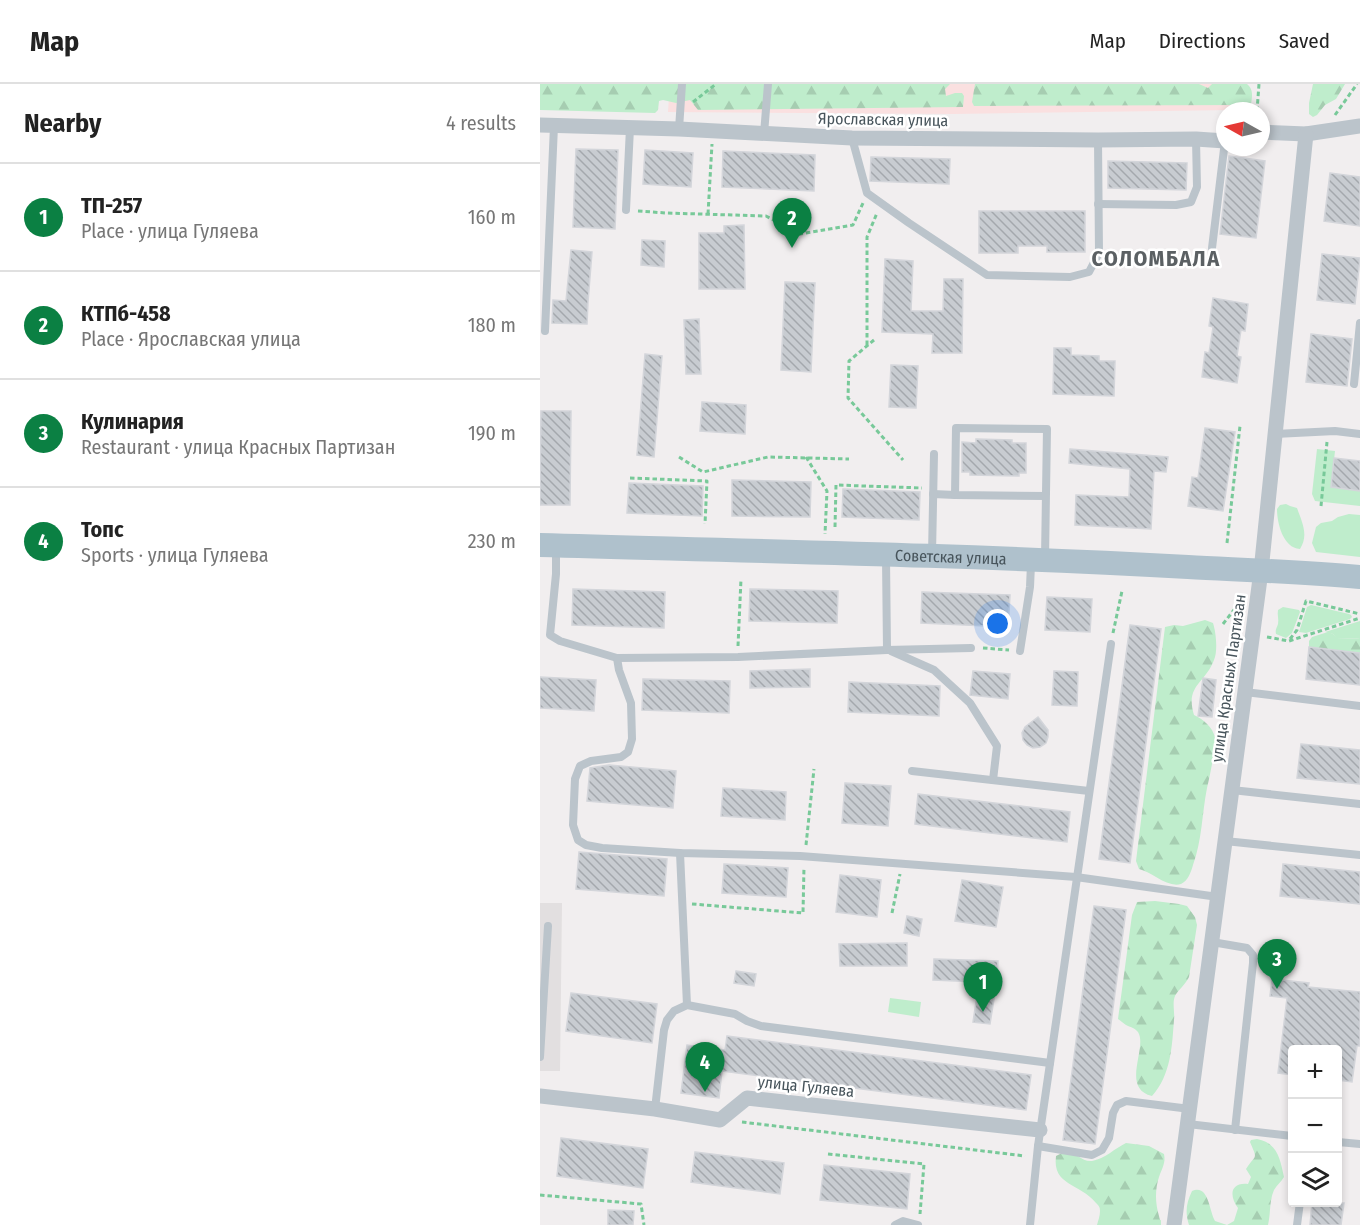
<!DOCTYPE html>
<html lang="en">
<head>
<meta charset="utf-8">
<style>
  :root { --surface:#fff; --page:#f2f2f2; --text:#222; --muted:#767676; --line:#e0e0e0; --accent:#0b8043 }
  body { margin:0; font-family:"Fira Sans Condensed",sans-serif; background:var(--page); color:var(--text) }
  .controls { position:absolute; right:18px; bottom:18px; display:grid; overflow:hidden; border-radius:6px; box-shadow:0 3px 9px #0003 }
  .controls button { width:54px; height:54px; display:grid; place-items:center; padding:0; border:0; border-bottom:2px solid var(--line); background:var(--surface); color:var(--text); font:30px sans-serif }
  .compass { position:absolute; left:676px; top:18px; width:54px; height:54px; border-radius:50%; background:var(--surface); box-shadow:0 3px 9px #0003; rotate:278deg }
  .you { position:absolute; left:458px; top:540px; width:21px; height:21px; margin:-15px; border:4px solid #fff; border-radius:50%; background:#1a73e8; box-shadow:0 0 0 9px #1a73e833 }
  .badge { display:grid; place-items:center; width:39px; height:39px; border-radius:50%; background:var(--accent); color:#fff; font-size:20px; font-weight:700 }
  .pin { position:absolute; translate:-50% -50px; filter:drop-shadow(0 2px 3px #0008) }
  .pin::after { content:''; position:absolute; top:32px; width:21px; height:18px; background:inherit; clip-path:polygon(0 0,100% 0,50% 100%) }
  .list { margin:0; padding:0; list-style:none }
  h2 { display:flex; justify-content:space-between; align-items:center; height:78px; margin:0; padding:0 24px; font-size:26px }
  h2 small { font-size:20px; font-weight:400; color:var(--muted) }
  .list li { display:grid; grid-template-columns:39px 1fr auto; gap:18px; align-items:center; box-sizing:border-box; height:108px; padding:0 24px; border-top:2px solid var(--line) }
  .list b { display:block; font-size:22px; white-space:nowrap }
  .list p { margin:0; font-size:20px; white-space:nowrap; color:var(--muted) }
  .list em { font-size:20px; font-style:normal; color:var(--muted) }
  .icon { flex:none; width:33px; height:33px; fill:none; stroke:currentColor; stroke-width:2; stroke-linecap:round; stroke-linejoin:round }
  .map { position:relative; flex:none; width:820px; height:1141px; overflow:hidden }
  header { display:flex; align-items:center; gap:36px; box-sizing:border-box; height:84px; padding:0 30px; background:var(--surface); border-bottom:2px solid var(--line) }
  header strong { font-size:28px }
  nav { display:flex; gap:33px; margin-inline-start:auto; font-size:21px }
  main { display:flex }
  aside { flex:1; background:var(--surface) }
  .map>svg:first-child { display:block }
  .education { fill:#e2dfe0 }
  .medical { fill:#fae0e0 }
  .grass { fill:#bfedcc }
  .forest { fill:url(#forest-firs) }
  .building { fill:url(#building-back-hatch); stroke:#d3d5da; stroke-width:1.5 }
  .lines { fill:none; stroke-linecap:round; stroke-linejoin:round }
  .path { stroke:#78c999; stroke-width:3; stroke-dasharray:4.5 3; stroke-linecap:butt }
  .lane { stroke:#bbc4cb; stroke-width:8 }
  .street { stroke:#bbc4cb; stroke-width:15 }
  .primary { stroke:#afc1cc; stroke-width:24 }
  .labels { text-anchor:middle; stroke-width:5; stroke-linejoin:round; paint-order:stroke }
  .street-label { font-size:16px; fill:#47545b; stroke:#fff }
  .district-label { font-size:22px; font-weight:bold; letter-spacing:1.5px; fill:#5b6063; stroke:#fff }
</style>
</head>
<body>
<header>
<strong>Map</strong>
<nav><a>Map</a><a>Directions</a><a>Saved</a></nav>
</header>
<main>
<aside>
<h2>Nearby<small>4 results</small></h2>
<ul class="list">
<li><span class="badge">1</span><div><b>ТП-257</b><p>Place · улица Гуляева</p></div><em>160 m</em></li>
<li><span class="badge">2</span><div><b>КТПб-458</b><p>Place · Ярославская улица</p></div><em>180 m</em></li>
<li><span class="badge">3</span><div><b>Кулинария</b><p>Restaurant · улица Красных Партизан</p></div><em>190 m</em></li>
<li><span class="badge">4</span><div><b>Топс</b><p>Sports · улица Гуляева</p></div><em>230 m</em></li>
</ul>
</aside>
<div class="map">
<svg width="820" height="1141" viewBox="0 0 820 1141">
  <defs>
    <pattern id="forest-firs" width="22" height="20" patternUnits="userSpaceOnUse" patternTransform="scale(1.5)"><rect width="22" height="20" fill="#bfedcc"/><path d="M5 1l3.5 6h-7zM16 11l3.5 6h-7z" fill="#a6cdb1"/></pattern>
    <pattern id="building-back-hatch" width="6" height="6" patternUnits="userSpaceOnUse" patternTransform="scale(1.5)"><rect width="6" height="6" fill="#c8ccd1"/><path d="M-1 5l2 2M0 0l6 6M5-1l2 2" fill="none" stroke="#a4a8ad"/></pattern>
  </defs>
  <rect width="100%" height="100%" fill="#f1eeef"/>
  <path class="education" d="M0,819h22l-2,168h-20z"/>
  <path class="medical" d="M130,0h566l-3,26 -279,4 -286,-2z"/>
  <g class="grass">
    <path d="M777,365l18,2 -4,36 29,4v15l-45,-5 -3,-7z"/>
    <path d="M746,420l4,2 7,2c5,14 12,27 3,41 -17,-1 -23,-26 -23,-40l3,-4z"/>
    <path d="M809,430l11,1v42l-44,-5 -4,-9 4,-16 5,-4 11,-2 6,-4z"/>
    <path d="M771,521l38,9 2,1 1,2 -2,2 -44,14 -7,-1 1,-3 7,-22z"/>
    <path d="M743,523l16,3 1,2 -8,21 -6,5 -10,-4c-1,-5 1,-6 2,-10 1,-5 -1,-9 0,-14z"/>
    <path d="M820,537v18c-7,-1 -15,0 -23,0l-4,-5 -8,-2z"/>
    <path d="M350,914l31,4 -2,15 -31,-5z"/>
  </g>
  <g class="forest">
    <path d="M0,0h410l-5,5 1,7 9,-3h7l2,3 -1,11 -265,3 -8,-10 -14,3 -13,-3 -4,1 -1,9 -3,3 -115,-3z"/>
    <path d="M435,0h224l9,4 4,-4h35c7,6 5,12 4,21l-277,1 -2,-4z"/>
    <path d="M773,0h32l-9,15 -11,6 -8,10 -4,2 -4,-3v-11z"/>
    <path d="M665,536l8,3c3,9 5,28 1,37 -9,24 -29,25 -20,55 9,4 19,12 21,23 1,4 -1,10 -1,14 -2,13 -4,23 -7,36 -5,25 -5,53 -14,77 -2,7 -5,16 -12,19 -14,4 -29,-12 -42,-15l-3,-8 29,-234 9,-2 9,1z"/>
    <path d="M788,548l5,2 5,5c7,0 15,-1 22,0v14l-51,-6v-6l3,-4z"/>
    <path d="M615,817l24,3 8,2 8,11 2,8 -8,52c-3,7 -11,13 -14,19 -3,7 0,17 -1,24 -2,26 -3,55 -22,76 -32,-8 -4,-48 -14,-64 -3,-4 -8,-5 -12,-7 -3,-2 -5,-4 -8,-6l14,-104 5,-13z"/>
    <path d="M717,1055c21,4 23,20 27,38 -3,5 -7,8 -10,13 -5,11 -3,23 -6,35h-79c-4,-13 -3,-21 3,-34 17,-7 17,20 23,30l12,4 7,-4 4,-13c-9,-12 -8,-26 10,-24l3,-7 -5,-8c10,-16 12,-8 4,-27l1,-2z"/>
    <path d="M586,1059l23,3 15,8c2,9 -2,14 -5,23 -4,12 -4,26 0,39 2,9 2,-1 2,9h-64c1,-4 3,-9 3,-14 0,-4 -1,-5 -4,-8 -16,-20 -44,-17 -40,-47 20,-11 21,6 36,5 13,-2 23,-13 34,-18z"/>
  </g>
  <g class="building">
    <path d="M36,65l42,1 -3,79 -42,-2z"/>
    <path d="M105,66l48,3 -2,34 -48,-3z"/>
    <path d="M183,67l92,4 -1,36 -92,-4z"/>
    <path d="M689,72l36,5 -9,77 -36,-4z"/>
    <path d="M331,73l79,2 -1,25 -79,-3z"/>
    <path d="M568,77l79,2 -1,27 -78,-2z"/>
    <path d="M790,89l30,4v49l-36,-5z"/>
    <path d="M439,127h106v41h-38v-6h-29v7h-39z"/>
    <path d="M204,141l1,64h-46v-56h25v-7z"/>
    <path d="M102,156l23,1 -1,26 -23,-2z"/>
    <path d="M31,166l21,2 -4,50 -1,22 -35,-1 1,-23 13,1z"/>
    <path d="M782,170l38,4 -5,46 -38,-4z"/>
    <path d="M345,175l28,2 -2,50h32l1,-32h19l-1,74h-30l1,-19 -51,-2z"/>
    <path d="M245,198l30,1 -4,89 -30,-2z"/>
    <path d="M673,214l35,6 -3,27 -4,-1 -4,26 4,1 -4,26 -35,-6 3,-25 4,1 4,-26 -4,-1z"/>
    <path d="M159,235l2,55h-15l-2,-54z"/>
    <path d="M771,250l41,5 -5,47 -41,-4z"/>
    <path d="M514,264h17v7l28,1v5h16l-1,35 -61,-2z"/>
    <path d="M105,270l17,2 -8,101 -17,-2z"/>
    <path d="M351,281l27,1 -2,42 -27,-1z"/>
    <path d="M162,318l44,3 -1,29 -45,-3z"/>
    <path d="M1,327h30l-1,94h-30z"/>
    <path d="M665,344l30,4 -12,79 -35,-5 4,-29 6,1z"/>
    <path d="M436,355l36,1v3h14v30h-7v3l-49,-1v-3h-8v-30l14,1z"/>
    <path d="M530,365l98,8 -2,15 -12,-1 -3,58 -76,-4 1,-30 53,2 1,-28 -61,-6z"/>
    <path d="M794,374l26,3v30l-29,-4z"/>
    <path d="M192,396l79,2 -1,35 -78,-1z"/>
    <path d="M89,399l74,3 -1,30 -75,-3z"/>
    <path d="M303,405l77,3 -1,28 -77,-3z"/>
    <path d="M33,505l92,3 -1,36 -92,-3z"/>
    <path d="M210,505l88,2 -1,32 -88,-2z"/>
    <path d="M382,508l88,3 -2,32 -87,-4z"/>
    <path d="M507,513l45,2 -2,33 -45,-2z"/>
    <path d="M590,541l31,4 -31,234 -31,-4z"/>
    <path d="M769,563l51,6v32l-54,-6z"/>
    <path d="M270,585v18l-60,1v-17z"/>
    <path d="M433,587l37,3 -2,25 -38,-4z"/>
    <path d="M514,587l24,1 -1,34 -25,-1z"/>
    <path d="M0,593l56,3 -2,31 -54,-3z"/>
    <path d="M663,594l13,2 -4,37 -14,-1z"/>
    <path d="M103,595l87,2 -1,32 -87,-3z"/>
    <path d="M309,598l91,4 -1,30 -91,-4z"/>
    <path d="M498,633l10,13v7l-2,6 -6,4 -7,1 -6,-3 -4,-5 -1,-7 3,-6z"/>
    <path d="M761,660l59,6v34l-63,-6z"/>
    <path d="M69,681l67,6 -3,37 -86,-7 3,-33z"/>
    <path d="M305,699l46,3 -3,40 -46,-3z"/>
    <path d="M183,704l63,4 -1,28 -64,-4z"/>
    <path d="M378,710l152,18 -3,30 -152,-18z"/>
    <path d="M39,768l88,7 -3,37 -88,-7z"/>
    <path d="M184,780l64,4 -2,29 -64,-4z"/>
    <path d="M743,780l77,8v32l-80,-8z"/>
    <path d="M300,791l41,5 -4,37 -41,-5z"/>
    <path d="M422,796l41,7 -7,40 -41,-6z"/>
    <path d="M554,822l32,4 -31,234 -32,-4z"/>
    <path d="M367,832l15,3 -3,17 -15,-3z"/>
    <path d="M367,859v23h-67l-1,-22z"/>
    <path d="M394,875l64,2 -1,19 -7,44 -17,-2 6,-40 -46,-2z"/>
    <path d="M196,887l20,3 -2,12 -20,-3z"/>
    <path d="M732,895l37,4 -1,4 52,5v54h-3l-5,36 -14,-2v-30h-45v25l-15,-2 9,-75 -17,-2z"/>
    <path d="M31,909l86,11 -5,39 -86,-12z"/>
    <path d="M187,952l304,39 -5,35 -304,-39 -3,27 -38,-5 6,-48 38,5z"/>
    <path d="M21,1054l87,11 -5,39 -86,-12z"/>
    <path d="M155,1068l89,11 -4,31 -89,-12z"/>
    <path d="M284,1081l86,9 -3,35 -87,-9z"/>
    <path d="M772,1119h32l-3,22h-31z"/>
    <path d="M68,1126l26,1 -1,14h-25z"/>
  </g>
  <g class="lines">
    <g class="path">
      <path d="M153,18l23,-18"/>
      <path d="M717,27l2,-27"/>
      <path d="M795,31l22,-31"/>
      <path d="M98,127l28,2 100,3 34,18 53,-9 10,-22"/>
      <path d="M168,130l4,-70"/>
      <path d="M334,256l-25,21 -1,37 55,62"/>
      <path d="M327,261v-108l10,-24"/>
      <path d="M139,373l24,15 65,-15 81,2"/>
      <path d="M266,373l21,34 -2,43"/>
      <path d="M90,394l77,3 -2,43"/>
      <path d="M781,422l6,-64"/>
      <path d="M295,443l1,-42 86,3"/>
      <path d="M687,459l13,-117"/>
      <path d="M683,540l17,-22"/>
      <path d="M573,549l9,-42"/>
      <path d="M727,553l22,4 71,-23"/>
      <path d="M750,555l7,-9 9,-29 54,13"/>
      <path d="M198,562l3,-67"/>
      <path d="M443,564l26,2"/>
      <path d="M266,761l8,-76"/>
      <path d="M152,820l111,9 1,-46"/>
      <path d="M352,829l8,-39"/>
      <path d="M202,1038l283,34"/>
      <path d="M288,1070l96,10 -4,50"/>
      <path d="M0,1111l101,9 3,21"/>
    </g>
    <g class="lane">
      <path d="M139,45l3,-45"/>
      <path d="M224,50l4,-50"/>
      <path d="M312,54l15,55 42,30 78,52 83,2 19,-5 10,-19 -1,-113"/>
      <path d="M558,120l78,1 15,-3 6,-15 -1,-48"/>
      <path d="M86,126l4,-82"/>
      <path d="M672,164l13,-107"/>
      <path d="M5,247l9,-205"/>
      <path d="M814,300l6,-61"/>
      <path d="M735,350l60,-3 25,3"/>
      <path d="M393,410l22,1"/>
      <path d="M16,466v24l-6,61 10,6 57,17 121,-1 149,-7 84,-2"/>
      <path d="M392,470l2,-100"/>
      <path d="M346,474l1,92"/>
      <path d="M505,474l2,-129 -91,-1 -1,67 91,1"/>
      <path d="M351,567l43,19 36,33 27,43 -4,34"/>
      <path d="M480,567l10,-64 1,-23"/>
      <path d="M77,574l2,12 12,33 1,36 -4,13 -7,5 -30,4 -11,5 -5,13 -2,46 5,15 8,5 16,3 78,5 120,3 276,21 142,20"/>
      <path d="M705,608l115,14"/>
      <path d="M372,687l177,20"/>
      <path d="M692,706l128,14"/>
      <path d="M685,757l135,14"/>
      <path d="M140,769l7,152"/>
      <path d="M672,858l35,6 6,7v8l-18,167"/>
      <path d="M0,973l8,-131"/>
      <path d="M115,1025l9,-79 3,-10 7,-9 13,-6 48,9 12,7 14,5 289,37"/>
      <path d="M648,1040l104,12"/>
      <path d="M798,1058l22,2"/>
      <path d="M498,1062l54,9 10,-5 7,-12 4,-25 4,-8 9,-4 64,8"/>
      <path d="M355,1141l8,-4 15,4"/>
      <path d="M490,1141l8,-79 73,-502"/>
      <path d="M757,1141l3,-23"/>
    </g>
    <g class="street">
      <path d="M0,41l139,4 173,9 246,2 98,-1 29,2"/>
      <path d="M721,48l45,2 54,-8"/>
      <path d="M0,1012l115,13 65,11 27,-22 293,32"/>
      <path d="M634,1141l87,-654 45,-437"/>
    </g>
    <path class="primary" id="s1" d="M0,461c216,6 432,10 648,22 57,3 115,5 172,10"/>
  </g>
  <g class="labels">
    <g class="street-label">
      <text transform="translate(343 35) rotate(1)" y="6">Ярославская улица</text>
      <text dy="6" stroke="none"><textPath href="#s1" startOffset="411">Советская улица</textPath></text>
      <text transform="translate(688 594) rotate(-82)" y="6">улица Красных Партизан</text>
      <text transform="translate(266 1002) rotate(6)" y="6">улица Гуляева</text>
    </g>
    <g class="district-label">
      <text x="616" y="182">СОЛОМБАЛА</text>
    </g>
  </g>
</svg>
<div class="controls">
<button>+</button>
<button>−</button>
<button><svg class="icon" aria-label="layers" viewBox="0 0 24 24"><path d="M12 4l9 5-9 5-9-5zM3 14l9 5 9-5"/></svg></button>
</div>
<svg class="compass" viewBox="-18 -18 36 36"><path d="M0-13l5 13h-10z" fill="#e53935"/><path d="M0 13l5-13h-10z" fill="#767676"/></svg>
<div class="you"></div>
<div class="pin badge" style="left:443px;top:928px">1</div>
<div class="pin badge" style="left:252px;top:164px">2</div>
<div class="pin badge" style="left:737px;top:905px">3</div>
<div class="pin badge" style="left:165px;top:1008px">4</div>
</div>
</main>
</body>
</html>
